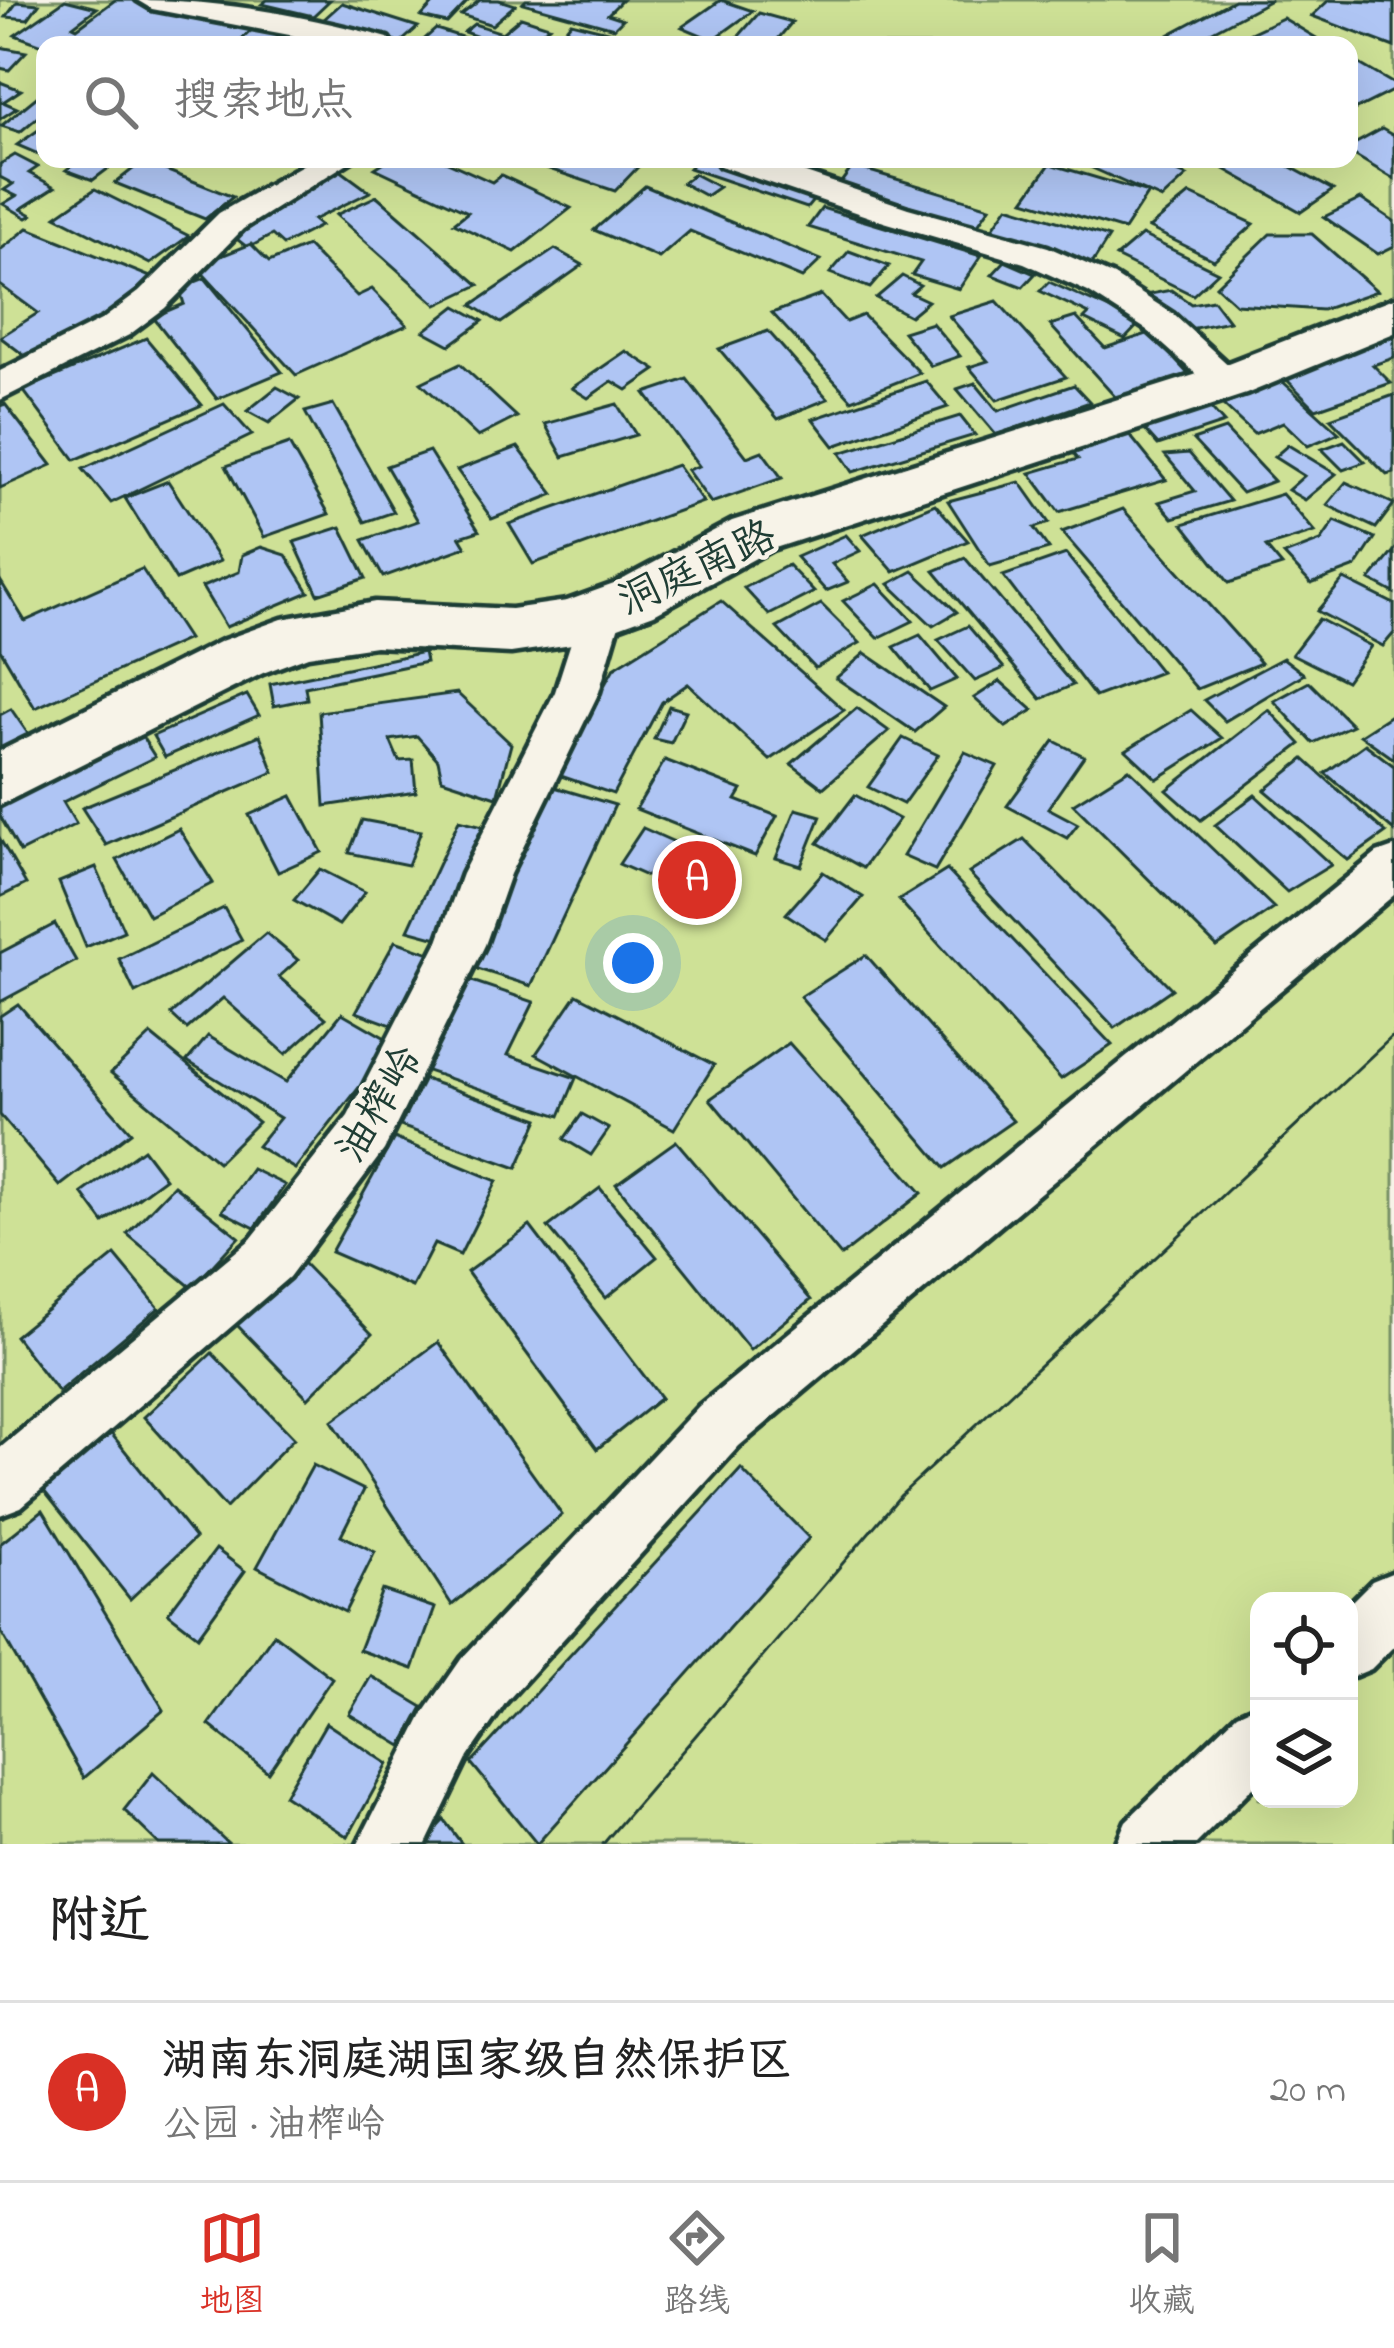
<!DOCTYPE html>
<html lang="zh">
<head>
<meta charset="utf-8">
<style>
  :root { --surface:#fff; --page:#f6f6f6; --text:#222; --muted:#767676; --line:#e0e0e0; --accent:#d93025 }
  body { margin:0; font-family:"Indie Flower","LXGW WenKai TC",sans-serif; background:var(--page); color:var(--text) }
  .controls { position:absolute; right:36px; bottom:36px; display:grid; overflow:hidden; border-radius:24px; box-shadow:0 12px 48px #0002 }
  .controls button { width:108px; height:108px; display:grid; place-items:center; padding:0; border:0; border-bottom:3px solid var(--line); background:var(--surface); color:var(--text); font:60px sans-serif }
  .you { position:absolute; left:633px; top:963px; width:42px; height:42px; margin:-30px; border:9px solid #fff; border-radius:50%; background:#1a73e8; box-shadow:0 0 0 18px #1a73e833 }
  .badge { display:grid; place-items:center; width:78px; height:78px; border-radius:50%; background:var(--accent); color:#fff; font-size:39px; font-weight:700 }
  .pin { position:absolute; translate:-50% -50%; border:6px solid #fff; box-shadow:0 3px 12px #0006 }
  .list { margin:0; padding:0; list-style:none }
  h2 { display:flex; justify-content:space-between; align-items:center; height:156px; margin:0; padding:0 48px; font-size:51px }
  h2 small { font-size:39px; font-weight:400; color:var(--muted) }
  .list li { display:grid; grid-template-columns:78px 1fr auto; gap:36px; align-items:center; box-sizing:border-box; height:180px; padding:0 48px; border-top:3px solid var(--line) }
  .list b { display:block; font-size:45px; white-space:nowrap }
  .list p { margin:0; font-size:39px; white-space:nowrap; color:var(--muted) }
  .list em { font-size:39px; font-style:normal; color:var(--muted) }
  .icon { flex:none; width:66px; height:66px; fill:none; stroke:currentColor; stroke-width:2; stroke-linecap:round; stroke-linejoin:round }
  .map { position:relative; flex:none; width:1394px; height:1844px; overflow:hidden }
  .search { position:absolute; background:var(--surface); box-shadow:0 12px 48px #0002; left:36px; right:36px; top:36px; height:132px; display:flex; align-items:center; gap:30px; box-sizing:border-box; padding:0 42px; border-radius:24px; color:var(--muted); font-size:45px }
  .sheet { height:336px; background:var(--surface) }
  nav { display:flex; justify-content:space-around; align-items:center; box-sizing:border-box; height:168px; border-top:3px solid var(--line); background:var(--surface); font-size:33px; color:var(--muted) }
  nav a { display:grid; justify-items:center; gap:6px }
  nav .on { color:var(--accent) }
  .map>svg:first-child { display:block }
  .green { fill:#cee196; stroke:#768f65; stroke-width:3; fill-rule:evenodd }
  .building { fill:#afc5f4; stroke:#1f3d34; stroke-width:3 }
  .lines { fill:none; stroke-linecap:round; stroke-linejoin:round }
  .street-casing { stroke:#1f3d34; stroke-width:9 }
  .secondary-casing { stroke:#1f3d34; stroke-width:9 }
  .street { fill:#f7f3e8; fill-rule:evenodd }
  .secondary { fill:#f7f3e8; fill-rule:evenodd }
  .tram { stroke:#1f3d34; stroke-width:3 }
  .labels { text-anchor:middle; stroke-width:9; stroke-linejoin:round; paint-order:stroke }
  .street-label { font-size:42px; fill:#1f3d34; stroke:#f7f3e8 }
</style>
</head>
<body>
<div class="map">
<svg width="1394" height="1844" viewBox="0 0 1394 1844">
  <rect width="100%" height="100%" fill="#f7f3e8"/>
  <filter id="ink" filterUnits="userSpaceOnUse"><feTurbulence type="fractalNoise" baseFrequency=".00833" numOctaves="2"/><feDisplacementMap in="SourceGraphic" scale="24" xChannelSelector="R" yChannelSelector="G"/><feConvolveMatrix kernelMatrix="1 2 1 2 8 2 1 2 1" color-interpolation-filters="sRGB"/></filter>
  <g filter="url(#ink)">
    <path class="green" d="M0,0h1394v1844h-1394zM45,45h1304v114h-1304zM1259,1601h90v198h-90z"/>
    <g class="building">
      <path d="M65,0l32,8 -24,18 4,2 38,-28h28l46,15 67,13 -22,17h-48l-10,-5 -6,5 -125,1 -30,-11z"/>
      <path d="M267,0h63l-17,16 -51,-12z"/>
      <path d="M437,0h32l-22,23 -26,-6z"/>
      <path d="M480,0h19l16,5 -23,20 -31,-10z"/>
      <path d="M526,0h96l-14,14 15,5 -9,9 -91,-25z"/>
      <path d="M721,0l32,11 -40,29 -31,-13z"/>
      <path d="M1234,0h37l-83,44 -18,-10z"/>
      <path d="M1329,0l65,3v44l-82,-31z"/>
      <path d="M17,2l22,2 -11,15 -22,-2z"/>
      <path d="M342,3l76,24 -18,16 -77,-23z"/>
      <path d="M759,13l33,9 -19,23h-42z"/>
      <path d="M521,17l28,9 -23,19h-26l-36,-13 10,-8 28,9z"/>
      <path d="M1283,18l45,27h-76l-12,-7z"/>
      <path d="M571,22l52,13 -8,10h-63z"/>
      <path d="M256,26l62,16 -82,3z"/>
      <path d="M436,29l51,16h-69z"/>
      <path d="M0,47l26,5 -17,18 -9,-2z"/>
      <path d="M1349,58l45,26v6l-38,19 -7,-4z"/>
      <path d="M0,82l21,8 -18,12 14,6 -17,11z"/>
      <path d="M44,91l1,20 -25,21 -19,-6z"/>
      <path d="M44,126l1,31 -28,-12z"/>
      <path d="M1382,129l12,7v43l-45,-27v-5z"/>
      <path d="M15,155l23,12 -9,6 26,14 -34,22 11,6 -5,3 -24,-14 13,-8 -12,-6 9,-6 -13,-7v-13z"/>
      <path d="M80,159h41l-28,21 -27,-10z"/>
      <path d="M389,159h52l51,23 9,-7 70,33 -56,44 -61,-29 14,-11 -93,-44z"/>
      <path d="M519,159h95l24,8 -23,24z"/>
      <path d="M697,159h4l115,38 -9,11 -118,-40z"/>
      <path d="M1072,159h75l40,17 -25,23z"/>
      <path d="M1234,159h42l57,31 -32,22 -80,-45z"/>
      <path d="M143,161l90,36 -28,22 -90,-36z"/>
      <path d="M1050,164l98,29 -24,37 -100,-30z"/>
      <path d="M853,166l137,41 -13,19 -138,-41z"/>
      <path d="M340,170l30,22 -57,28 7,6 -37,19 -11,-10 -24,13 -25,-20z"/>
      <path d="M694,174l25,13 -13,9 -24,-13z"/>
      <path d="M645,186l176,74 -19,18 -112,-47 -31,27 -65,-28z"/>
      <path d="M95,189l94,47 -39,28 -94,-48z"/>
      <path d="M1190,194l64,30 -40,36 -65,-32z"/>
      <path d="M377,196l102,89 -42,20 -101,-90z"/>
      <path d="M1361,199l33,22v25l-16,8 -54,-37z"/>
      <path d="M1008,206l101,31 -17,27 -102,-32z"/>
      <path d="M822,208l159,48 -22,33 -47,-14 9,-13 -113,-35z"/>
      <path d="M28,228l125,50 -53,46 -67,38 -33,-25 38,-24 -38,-28v-35z"/>
      <path d="M1270,234h42l65,57 -55,19 -86,-6 -20,-18z"/>
      <path d="M1142,235l76,37 -25,23 -77,-38z"/>
      <path d="M251,244l18,18 38,-16 50,50 15,-7 35,36 -111,50 -100,-109z"/>
      <path d="M555,249l28,16 -82,58 -29,-18z"/>
      <path d="M849,251l40,15 -19,22 -40,-15z"/>
      <path d="M1005,261l30,13 -12,13 -31,-12z"/>
      <path d="M902,276l18,9 -9,8 17,8 -18,15 -34,-18z"/>
      <path d="M205,278l77,94 -65,27 -64,-82 31,-13 -5,-16z"/>
      <path d="M1049,282l91,41 -15,16 -41,-20 5,-5 -49,-23z"/>
      <path d="M1171,290l20,14 22,-4 16,21 -39,8 -45,-34z"/>
      <path d="M821,295l25,27 17,-7 57,58 -68,27 -80,-87z"/>
      <path d="M997,301l69,76 -69,23 -28,-33 19,-6 -39,-45z"/>
      <path d="M456,306l27,15 -33,24 -26,-14z"/>
      <path d="M1076,317l29,31 45,-15 40,43 -72,24 -68,-75z"/>
      <path d="M932,323l28,33 -29,10 -28,-34z"/>
      <path d="M768,331l60,68 -50,20 -59,-70z"/>
      <path d="M1394,336v22l-21,7 18,18 -75,26 -35,-35z"/>
      <path d="M146,338l56,67 -127,55 -52,-70z"/>
      <path d="M626,351l30,19 -29,20 -15,-9 -24,17 -16,-10z"/>
      <path d="M460,364l57,53 -39,20 -57,-54z"/>
      <path d="M687,379l60,78 15,-6 20,27 -71,25 -24,-33 12,-4 -54,-73z"/>
      <path d="M926,381l22,26 -114,39 -21,-27z"/>
      <path d="M1282,381l57,52 -31,13 -25,-24 -29,12 -31,-29z"/>
      <path d="M975,383l23,28 76,-26 16,17 -94,33 -39,-46z"/>
      <path d="M277,387l22,12 -30,24 -22,-12z"/>
      <path d="M1394,395v78l-7,2 -57,-57z"/>
      <path d="M1206,403l18,20 -66,22 -17,-19z"/>
      <path d="M5,404l47,61 -52,23v-82z"/>
      <path d="M224,404l28,31 -141,68 -28,-34z"/>
      <path d="M333,404l61,108 -29,10 -60,-110z"/>
      <path d="M617,404l19,31 -73,22 -18,-33z"/>
      <path d="M960,416l15,19 -122,37 -13,-19z"/>
      <path d="M1225,429l49,52 -32,12 -49,-53z"/>
      <path d="M1128,433l38,47 -107,32 -29,-39 48,-14 -8,-10z"/>
      <path d="M1344,441l21,21 -22,8 -21,-21z"/>
      <path d="M289,444l40,70 -65,23 -38,-71z"/>
      <path d="M1288,445l48,29 -31,26 -17,-10 16,-14 -30,-19z"/>
      <path d="M518,447l36,47 -62,25 -35,-49z"/>
      <path d="M429,451l50,80 -19,6 6,10 -83,30 -20,-37 55,-19 -32,-55z"/>
      <path d="M1189,453l41,48 -57,17 -14,-16 36,-11 -30,-36z"/>
      <path d="M677,465l26,37 -170,62 -24,-40z"/>
      <path d="M168,481l52,80 -44,19 -51,-82z"/>
      <path d="M1020,482l29,41 -15,5 15,21 -59,17 -42,-65z"/>
      <path d="M1346,482l48,22 -18,24 -49,-23z"/>
      <path d="M1282,494l33,38 -49,15 16,19 -53,17 -46,-59z"/>
      <path d="M935,504l33,37 -74,31 -32,-37z"/>
      <path d="M1123,509l138,154 -64,26 -135,-157z"/>
      <path d="M1335,521l40,17 -19,29 -45,17 -27,-29 37,-14z"/>
      <path d="M341,527l25,51 -48,16 -24,-52z"/>
      <path d="M846,535l14,16 -28,13 16,18 -22,9 -30,-34z"/>
      <path d="M261,547l25,8 23,37 -83,35 -24,-40 37,-15 3,-17z"/>
      <path d="M1394,551v42l-24,-13z"/>
      <path d="M1066,554l95,118 -66,25 -92,-121z"/>
      <path d="M965,558l108,127 -32,14 -107,-128z"/>
      <path d="M788,565l26,27 -45,23 -25,-27z"/>
      <path d="M142,569l46,70 -153,69 -35,-59v-69l25,41z"/>
      <path d="M913,571l44,41 -24,14 -44,-42z"/>
      <path d="M1344,579l50,25v29l-11,13 -66,-35z"/>
      <path d="M878,584l35,37 -35,17 -35,-37z"/>
      <path d="M721,601l123,109 -74,50 -82,-76 -26,18 -49,92 -58,-20 59,-106z"/>
      <path d="M821,604l39,39 -45,25 -38,-40z"/>
      <path d="M1319,619l52,27 -25,35 -54,-27z"/>
      <path d="M968,626l36,42 -29,13 -37,-41z"/>
      <path d="M920,635l37,44 -27,12 -36,-44z"/>
      <path d="M424,652l2,10 -121,25 2,12 -33,7 -4,-22z"/>
      <path d="M865,653l79,54 -29,25 -79,-54z"/>
      <path d="M1283,658l21,16 -79,47 -21,-21z"/>
      <path d="M1000,681l33,29 -27,17 -32,-29z"/>
      <path d="M1309,682l43,43 -39,18 -39,-42z"/>
      <path d="M457,693l54,51 -14,53 -55,-18 -4,-19 -21,-24 -27,4 9,21 14,-1 3,32 -91,14 -6,-94z"/>
      <path d="M247,695l12,20 -94,42 -12,-21z"/>
      <path d="M669,706l17,5 -15,32 -17,-4z"/>
      <path d="M857,708l32,23 -66,57 -32,-24z"/>
      <path d="M11,709l20,29 -31,16v-39z"/>
      <path d="M1191,710l31,28 -65,41 -31,-29z"/>
      <path d="M1269,710l32,34 -100,76 -34,-30z"/>
      <path d="M1394,713v46l-34,-24z"/>
      <path d="M141,735l14,22 -92,45 13,22 -56,28 -20,-36v-13z"/>
      <path d="M260,735l14,37 -168,73 -24,-37z"/>
      <path d="M903,738l35,17 -35,49 -35,-17z"/>
      <path d="M1054,741l30,15 -36,52 30,16 -11,14 -60,-32z"/>
      <path d="M1365,744l29,22v65l-69,-58z"/>
      <path d="M965,752l32,14 -62,104 -32,-14z"/>
      <path d="M1304,759l82,74 -38,27 -83,-70z"/>
      <path d="M665,760l77,30 -6,10 41,16 -22,40 -119,-47z"/>
      <path d="M1129,769l145,139 -57,39 -144,-143z"/>
      <path d="M551,786l64,19 -84,181 -69,-22z"/>
      <path d="M855,795l44,24 -36,49 -45,-25z"/>
      <path d="M1255,795l76,70 -44,27 -72,-67z"/>
      <path d="M292,796l30,56 -44,20 -29,-57z"/>
      <path d="M796,809l25,7 -20,50 -25,-8z"/>
      <path d="M362,820l59,11 -13,34 -59,-12z"/>
      <path d="M459,820l32,8 -50,111 -33,-9z"/>
      <path d="M643,828l87,39 -22,36 -89,-39z"/>
      <path d="M179,829l34,54 -64,33 -32,-56z"/>
      <path d="M0,839l26,45 -26,13z"/>
      <path d="M1024,839l148,150 -57,39 -146,-155z"/>
      <path d="M96,867l28,64 -38,16 -27,-65z"/>
      <path d="M320,869l45,23 -26,33 -45,-25z"/>
      <path d="M947,870l165,175 -51,34 -162,-179z"/>
      <path d="M823,872l40,25 -37,43 -40,-26z"/>
      <path d="M224,908l18,32 -107,53 -16,-34z"/>
      <path d="M55,924l21,37 -76,41v-49z"/>
      <path d="M266,933l32,27 -19,17 47,41 -40,36 -63,-56 -36,31 -16,-15z"/>
      <path d="M395,941l41,14 -39,72 -41,-15z"/>
      <path d="M866,955l147,166 -68,47 -145,-171z"/>
      <path d="M466,979l68,23 -26,53 68,23 -16,38 -139,-47z"/>
      <path d="M577,994l137,71 -40,64 -138,-75z"/>
      <path d="M18,1004l113,128 -71,54 -60,-71v-99z"/>
      <path d="M342,1013l52,30 -99,126 -38,-23 23,-28 -93,-57 21,-25 78,46z"/>
      <path d="M151,1035l107,87 -40,40 -107,-89z"/>
      <path d="M789,1043l133,150 -81,63 -131,-157z"/>
      <path d="M424,1079l115,40 -22,49 -117,-42z"/>
      <path d="M582,1114l27,15 -18,26 -27,-16z"/>
      <path d="M394,1138l103,43 -37,74 -26,-11 -22,43 -81,-35z"/>
      <path d="M676,1141l135,159 -61,50 -134,-166z"/>
      <path d="M143,1149l22,29 -61,45 -22,-30z"/>
      <path d="M252,1169l33,16 -30,43 -33,-17z"/>
      <path d="M174,1185l65,52 -47,51 -65,-54z"/>
      <path d="M600,1188l57,69 -51,41 -58,-71z"/>
      <path d="M530,1226l131,172 -64,51 -130,-177z"/>
      <path d="M115,1255l44,53 -101,84 -43,-56z"/>
      <path d="M303,1263l69,71 -64,64 -71,-73z"/>
      <path d="M438,1342l124,173 -110,90 -120,-184z"/>
      <path d="M212,1353l82,85 -68,70 -82,-91z"/>
      <path d="M110,1432l85,106 -65,61 -86,-108z"/>
      <path d="M313,1465l51,25 -23,45 34,17 -30,60 -88,-45z"/>
      <path d="M741,1469l68,69 -272,306 -66,-81z"/>
      <path d="M43,1510l121,200 -80,68 -84,-148v-86z"/>
      <path d="M216,1549l29,22 -47,65 -30,-23z"/>
      <path d="M382,1590l53,18 -22,61 -54,-19z"/>
      <path d="M274,1634l58,44 -64,94 -59,-47z"/>
      <path d="M371,1676l52,31 -21,39 -53,-32z"/>
      <path d="M326,1723l62,41 -40,73 -64,-42z"/>
      <path d="M153,1773l76,71h-70l-35,-34z"/>
      <path d="M444,1820l18,24h-41z"/>
    </g>
    <g class="lines">
      <defs>
        <g id="street">
          <path d="M137,0c86,0 168,16 251,38l5,7h-51l-190,-36z"/>
          <path d="M313,159h41l-111,70 -78,79 -36,27 -129,65v-29l103,-52 36,-27 80,-79z"/>
          <path d="M715,159h50l143,49 140,39 66,29 59,38 74,68 -6,9 -13,4 -13,-4 -68,-61 -59,-38 -64,-29 -140,-41 -164,-56z"/>
          <path d="M602,595l15,5 6,11 -24,81 -89,182 -25,71 -101,205 -95,127 -268,230 -21,8v-67l251,-209 97,-123 90,-175 24,-67 93,-182 26,-81 6,-11z"/>
          <path d="M1394,847v48l-655,551 -233,256 -38,55 -42,87h-68l66,-131 38,-55 237,-252 678,-553z"/>
          <path d="M1394,1572v74l-23,23 -22,9v-74l23,-23z"/>
          <path d="M1259,1704v77l-63,63h-80l10,-23 111,-107z"/>
        </g>
        <path id="secondary" d="M1394,298v35l-148,61 -474,155 -118,65 -82,30 -61,9 -136,-7 -67,10 -45,17 -263,132v-54l221,-110 61,-22 93,-17 136,7 56,-8 47,-17 118,-63 478,-151z"/>
      </defs>
      <use href="#street" class="street-casing"/>
      <use href="#secondary" class="secondary-casing"/>
      <use href="#street" class="street"/>
      <use href="#secondary" class="secondary"/>
      <path class="tram" d="M603,1844l298,-349 493,-460"/>
    </g>
  </g>
  <g class="labels">
    <g class="street-label">
      <text transform="translate(696 566) rotate(-25)" y="15">洞庭南路</text>
      <text transform="translate(377 1103) rotate(-59)" y="15">油榨岭</text>
    </g>
  </g>
</svg>
<div class="controls">
<button><svg class="icon" aria-label="locate" viewBox="0 0 24 24"><circle cx="12" cy="12" r="6"/><path d="M12 2v4M12 18v4M2 12h4M18 12h4"/></svg></button>
<button><svg class="icon" aria-label="layers" viewBox="0 0 24 24"><path d="M12 4l9 5-9 5-9-5zM3 14l9 5 9-5"/></svg></button>
</div>
<div class="you"></div>
<div class="pin badge" style="left:697px;top:880px">A</div>
<div class="search"><svg class="icon" aria-label="search" viewBox="0 0 24 24"><circle cx="10" cy="10" r="6"/><path d="M15 15l6 6"/></svg>搜索地点</div>
</div>
<section class="sheet">
<h2>附近<small></small></h2>
<ul class="list">
<li><span class="badge">A</span><div><b>湖南东洞庭湖国家级自然保护区</b><p>公园 · 油榨岭</p></div><em>20 m</em></li>
</ul>
</section>
<nav>
<a class="on"><svg class="icon" aria-label="map" viewBox="0 0 24 24"><path d="M3 6l6-2 6 2 6-2v14l-6 2-6-2-6 2zM9 4v14M15 6v14"/></svg>地图</a>
<a><svg class="icon" aria-label="directions" viewBox="0 0 24 24"><path d="M12 3l9 9-9 9-9-9zM9 14v-3h6M13 9l2 2-2 2"/></svg>路线</a>
<a><svg class="icon" aria-label="saved" viewBox="0 0 24 24"><path d="M7 4h10v16l-5-4-5 4z"/></svg>收藏</a>
</nav>
</body>
</html>
